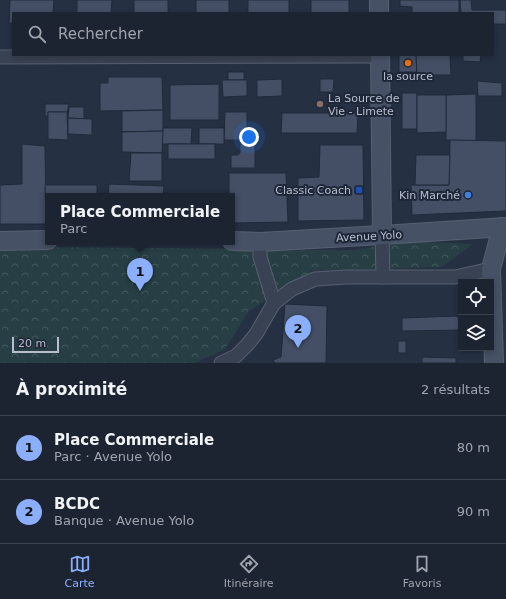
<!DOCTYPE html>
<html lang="fr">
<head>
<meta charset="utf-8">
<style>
  :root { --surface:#1c2432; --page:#29303e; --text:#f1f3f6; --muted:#a0a4ac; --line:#3a414d; --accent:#8baffd }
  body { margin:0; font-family:"DejaVu Sans",sans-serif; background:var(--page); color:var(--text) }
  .controls { position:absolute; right:12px; bottom:12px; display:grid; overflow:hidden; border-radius:0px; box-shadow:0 2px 6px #0003 }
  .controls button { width:36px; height:36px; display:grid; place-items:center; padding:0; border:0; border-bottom:1px solid var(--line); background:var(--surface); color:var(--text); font:20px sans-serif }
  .scale { position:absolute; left:12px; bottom:10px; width:47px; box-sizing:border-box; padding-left:4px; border:2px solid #b7becd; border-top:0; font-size:11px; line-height:14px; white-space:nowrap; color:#b7becd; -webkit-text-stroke:3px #1e2738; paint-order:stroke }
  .you { position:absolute; left:249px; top:137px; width:14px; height:14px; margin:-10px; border:3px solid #fff; border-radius:50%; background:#1a73e8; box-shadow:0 0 0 6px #1a73e833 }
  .badge { display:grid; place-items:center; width:26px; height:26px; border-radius:50%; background:var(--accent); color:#111; font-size:13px; font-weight:700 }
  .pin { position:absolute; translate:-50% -33px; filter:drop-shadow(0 1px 2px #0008) }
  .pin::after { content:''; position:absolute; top:21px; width:14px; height:12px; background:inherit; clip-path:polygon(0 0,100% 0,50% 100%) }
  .popup { position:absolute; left:45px; top:193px; width:190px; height:52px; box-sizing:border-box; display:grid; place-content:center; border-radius:0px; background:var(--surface); filter:drop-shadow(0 1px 3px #0005); font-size:13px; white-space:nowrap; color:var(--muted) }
  .popup b { font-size:15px; color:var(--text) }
  .popup::after { content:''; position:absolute; left:50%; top:100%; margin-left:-8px; border:8px solid transparent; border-top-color:var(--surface) }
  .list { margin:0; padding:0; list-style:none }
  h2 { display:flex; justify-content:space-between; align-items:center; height:52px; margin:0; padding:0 16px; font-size:17px }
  h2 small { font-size:13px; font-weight:400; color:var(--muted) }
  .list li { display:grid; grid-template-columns:26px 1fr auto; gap:12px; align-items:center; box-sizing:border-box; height:64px; padding:0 16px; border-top:1px solid var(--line) }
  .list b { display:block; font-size:15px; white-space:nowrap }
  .list p { margin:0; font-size:13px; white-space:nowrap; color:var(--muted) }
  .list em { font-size:13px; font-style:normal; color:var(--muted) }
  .icon { flex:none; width:22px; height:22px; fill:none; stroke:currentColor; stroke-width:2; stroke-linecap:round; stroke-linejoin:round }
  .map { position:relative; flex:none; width:506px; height:363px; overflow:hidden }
  .search { position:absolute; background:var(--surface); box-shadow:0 2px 6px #0003; left:12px; right:12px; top:12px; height:44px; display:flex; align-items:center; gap:10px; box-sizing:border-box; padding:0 14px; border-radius:0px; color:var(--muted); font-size:15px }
  .sheet { height:180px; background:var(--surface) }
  nav { display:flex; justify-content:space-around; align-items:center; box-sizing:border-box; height:56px; border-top:1px solid var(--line); background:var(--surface); font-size:11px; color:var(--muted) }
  nav a { display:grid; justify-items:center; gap:2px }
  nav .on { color:var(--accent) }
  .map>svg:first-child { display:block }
  .forest { fill:url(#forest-crowns) }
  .building { fill:#444f65; stroke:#20293a }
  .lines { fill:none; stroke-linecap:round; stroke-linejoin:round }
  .street-casing { stroke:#586070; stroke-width:15 }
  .secondary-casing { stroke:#586070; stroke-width:20 }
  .street { stroke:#394253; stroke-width:13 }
  .secondary { stroke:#475166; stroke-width:18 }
  .food-dot { fill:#e8710a; stroke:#1e2738; stroke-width:1.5 }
  .education-dot { fill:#8d6e63; stroke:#1e2738; stroke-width:1.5 }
  .transit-dot { fill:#1a4fb4; stroke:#1e2738; stroke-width:1.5 }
  .shop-dot { fill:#3f7fe0; stroke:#1e2738; stroke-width:1.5 }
  .labels { text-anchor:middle; stroke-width:4; stroke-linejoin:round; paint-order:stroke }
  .poi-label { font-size:11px; fill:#b7becd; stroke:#1e2738; text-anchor:end }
  .street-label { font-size:11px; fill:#b7becd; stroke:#1e2738 }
</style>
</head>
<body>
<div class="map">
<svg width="506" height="363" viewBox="0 0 506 363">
  <defs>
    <pattern id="forest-crowns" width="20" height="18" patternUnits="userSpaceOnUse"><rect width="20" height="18" fill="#273f44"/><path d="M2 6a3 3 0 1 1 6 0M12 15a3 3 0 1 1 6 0" fill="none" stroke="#44595e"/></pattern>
  </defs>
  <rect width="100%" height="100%" fill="#253043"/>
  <path class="forest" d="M407,241l66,3 -31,23 -130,4 -63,40 -24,38 -31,14h-194v-115l42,-1 313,3z"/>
  <g class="building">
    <path d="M10,0h44l-1,13h-40v10h-4z"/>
    <path d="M77,0h35l-1,13h-34z"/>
    <rect x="134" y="0" width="34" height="13"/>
    <rect x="196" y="0" width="33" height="13"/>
    <rect x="248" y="0" width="41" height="13"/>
    <rect x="311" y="0" width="38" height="13"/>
    <path d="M400,0h59v13h-47v-6l-12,-1z"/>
    <path d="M460,0h11l1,10h34v14h-13v-11h-32z"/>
    <path d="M399,55h17l1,17h-18z"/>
    <path d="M416,55h34l1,20h-34z"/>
    <path d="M463,55h18l-1,7 -17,-1z"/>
    <rect x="228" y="72" width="16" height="8"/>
    <path d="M108,77h54l1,33 -63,1v-28h8z"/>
    <path d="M282,79v17l-25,1v-17z"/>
    <path d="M320,79h14l-1,13h-13z"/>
    <path d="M222,80h25v16l-24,1z"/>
    <path d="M477,81l25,2v13h-24z"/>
    <path d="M219,84v36h-49v-35z"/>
    <rect x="402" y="93" width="15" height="36"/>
    <path d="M476,94v47l-30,-1v-45z"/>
    <path d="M417,95h29v37l-29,1z"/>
    <path d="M45,104h24l-2,8h-19v4h-3z"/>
    <path d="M69,107h15v12l-16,-1z"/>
    <path d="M163,110v21l-41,1v-21z"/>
    <path d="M48,112h19l1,28 -20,-1z"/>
    <path d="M225,112h22v28h-23z"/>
    <path d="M282,113h76l-1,20h-76z"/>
    <path d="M68,118l24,1v16l-24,-1z"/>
    <path d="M163,128h29l-1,16h-29z"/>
    <rect x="199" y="128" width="25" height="16"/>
    <path d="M163,131l-1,22 -40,-1v-20z"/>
    <path d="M450,140l56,1v70l-94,4 -1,-30h38z"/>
    <path d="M22,144l23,2 1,78h-46v-39l22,-1z"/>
    <rect x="168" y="144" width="47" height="15"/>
    <path d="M240,144h15v24h-24v-13h7l2,-2z"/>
    <path d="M320,145h43l1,75 -66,1v-43l21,-1z"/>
    <path d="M131,153h31v28h-33z"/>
    <path d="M416,155h34l-1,30h-34z"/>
    <path d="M229,173h57l2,49 -56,1v-27h-3z"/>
    <path d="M109,184l55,2 -1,10h-55z"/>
    <path d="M45,185h52v11h-49v28h-2z"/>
    <path d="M285,304l42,2 -1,57h-51l-2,-3 8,-3z"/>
    <path d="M457,316l4,5v9l-59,1v-13z"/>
    <rect x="398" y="341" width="8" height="12"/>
    <path d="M422,357l34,1v5h-34z"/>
  </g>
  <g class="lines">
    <defs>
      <g id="street">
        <path d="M0,57l380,-1"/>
        <path d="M382,235l1,42"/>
        <path d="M260,242v15l14,46"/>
        <path d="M221,363l15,-7 11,-11 9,-11 18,-31 18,-14 23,-10 31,-2h109l36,-8"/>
      </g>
      <g id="secondary">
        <path d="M379,0v13"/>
        <path d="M380,55l2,180"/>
        <path d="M0,241l48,-1"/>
        <path d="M232,241l28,1 122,-7 124,-8"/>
        <path d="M494,363l-3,-94 11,-42"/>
      </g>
    </defs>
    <use href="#street" class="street-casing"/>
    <use href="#secondary" class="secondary-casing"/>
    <use href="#street" class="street"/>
    <use href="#secondary" class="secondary"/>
  </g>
  <circle class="food-dot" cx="408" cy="63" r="4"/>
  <circle class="education-dot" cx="320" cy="104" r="4"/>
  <rect class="transit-dot" x="355" y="186" width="8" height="8" rx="2"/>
  <circle class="shop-dot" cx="468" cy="195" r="4"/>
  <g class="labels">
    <g class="poi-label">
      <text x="408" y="80" text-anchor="middle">la source</text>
      <text x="328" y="102" text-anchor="start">La Source de<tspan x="328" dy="13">Vie - Limete</tspan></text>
      <text x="351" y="194">Classic Coach</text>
      <text x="460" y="199">Kin Marché</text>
    </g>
    <g class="street-label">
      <text transform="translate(369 236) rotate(-3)" y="4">Avenue Yolo</text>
    </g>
  </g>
</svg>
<div class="controls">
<button><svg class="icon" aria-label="locate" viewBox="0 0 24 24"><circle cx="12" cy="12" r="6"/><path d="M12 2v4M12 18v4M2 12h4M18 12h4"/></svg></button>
<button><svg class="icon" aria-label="layers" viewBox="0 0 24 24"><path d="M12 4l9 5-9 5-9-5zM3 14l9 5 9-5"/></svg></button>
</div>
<div class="scale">20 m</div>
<div class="you"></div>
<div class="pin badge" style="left:140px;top:291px">1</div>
<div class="popup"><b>Place Commerciale</b>Parc</div>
<div class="pin badge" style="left:298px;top:348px">2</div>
<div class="search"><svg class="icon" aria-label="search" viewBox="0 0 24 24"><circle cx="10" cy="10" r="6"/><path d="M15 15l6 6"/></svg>Rechercher</div>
</div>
<section class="sheet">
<h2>À proximité<small>2 résultats</small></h2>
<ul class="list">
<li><span class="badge">1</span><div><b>Place Commerciale</b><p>Parc · Avenue Yolo</p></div><em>80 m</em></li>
<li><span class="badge">2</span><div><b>BCDC</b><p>Banque · Avenue Yolo</p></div><em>90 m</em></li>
</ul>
</section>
<nav>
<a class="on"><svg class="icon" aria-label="map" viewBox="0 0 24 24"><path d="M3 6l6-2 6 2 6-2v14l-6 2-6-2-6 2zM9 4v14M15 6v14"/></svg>Carte</a>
<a><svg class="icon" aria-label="directions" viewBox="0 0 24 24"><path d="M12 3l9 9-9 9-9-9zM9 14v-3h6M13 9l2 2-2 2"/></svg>Itinéraire</a>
<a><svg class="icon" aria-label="saved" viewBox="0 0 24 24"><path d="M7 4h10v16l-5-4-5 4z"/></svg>Favoris</a>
</nav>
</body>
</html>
